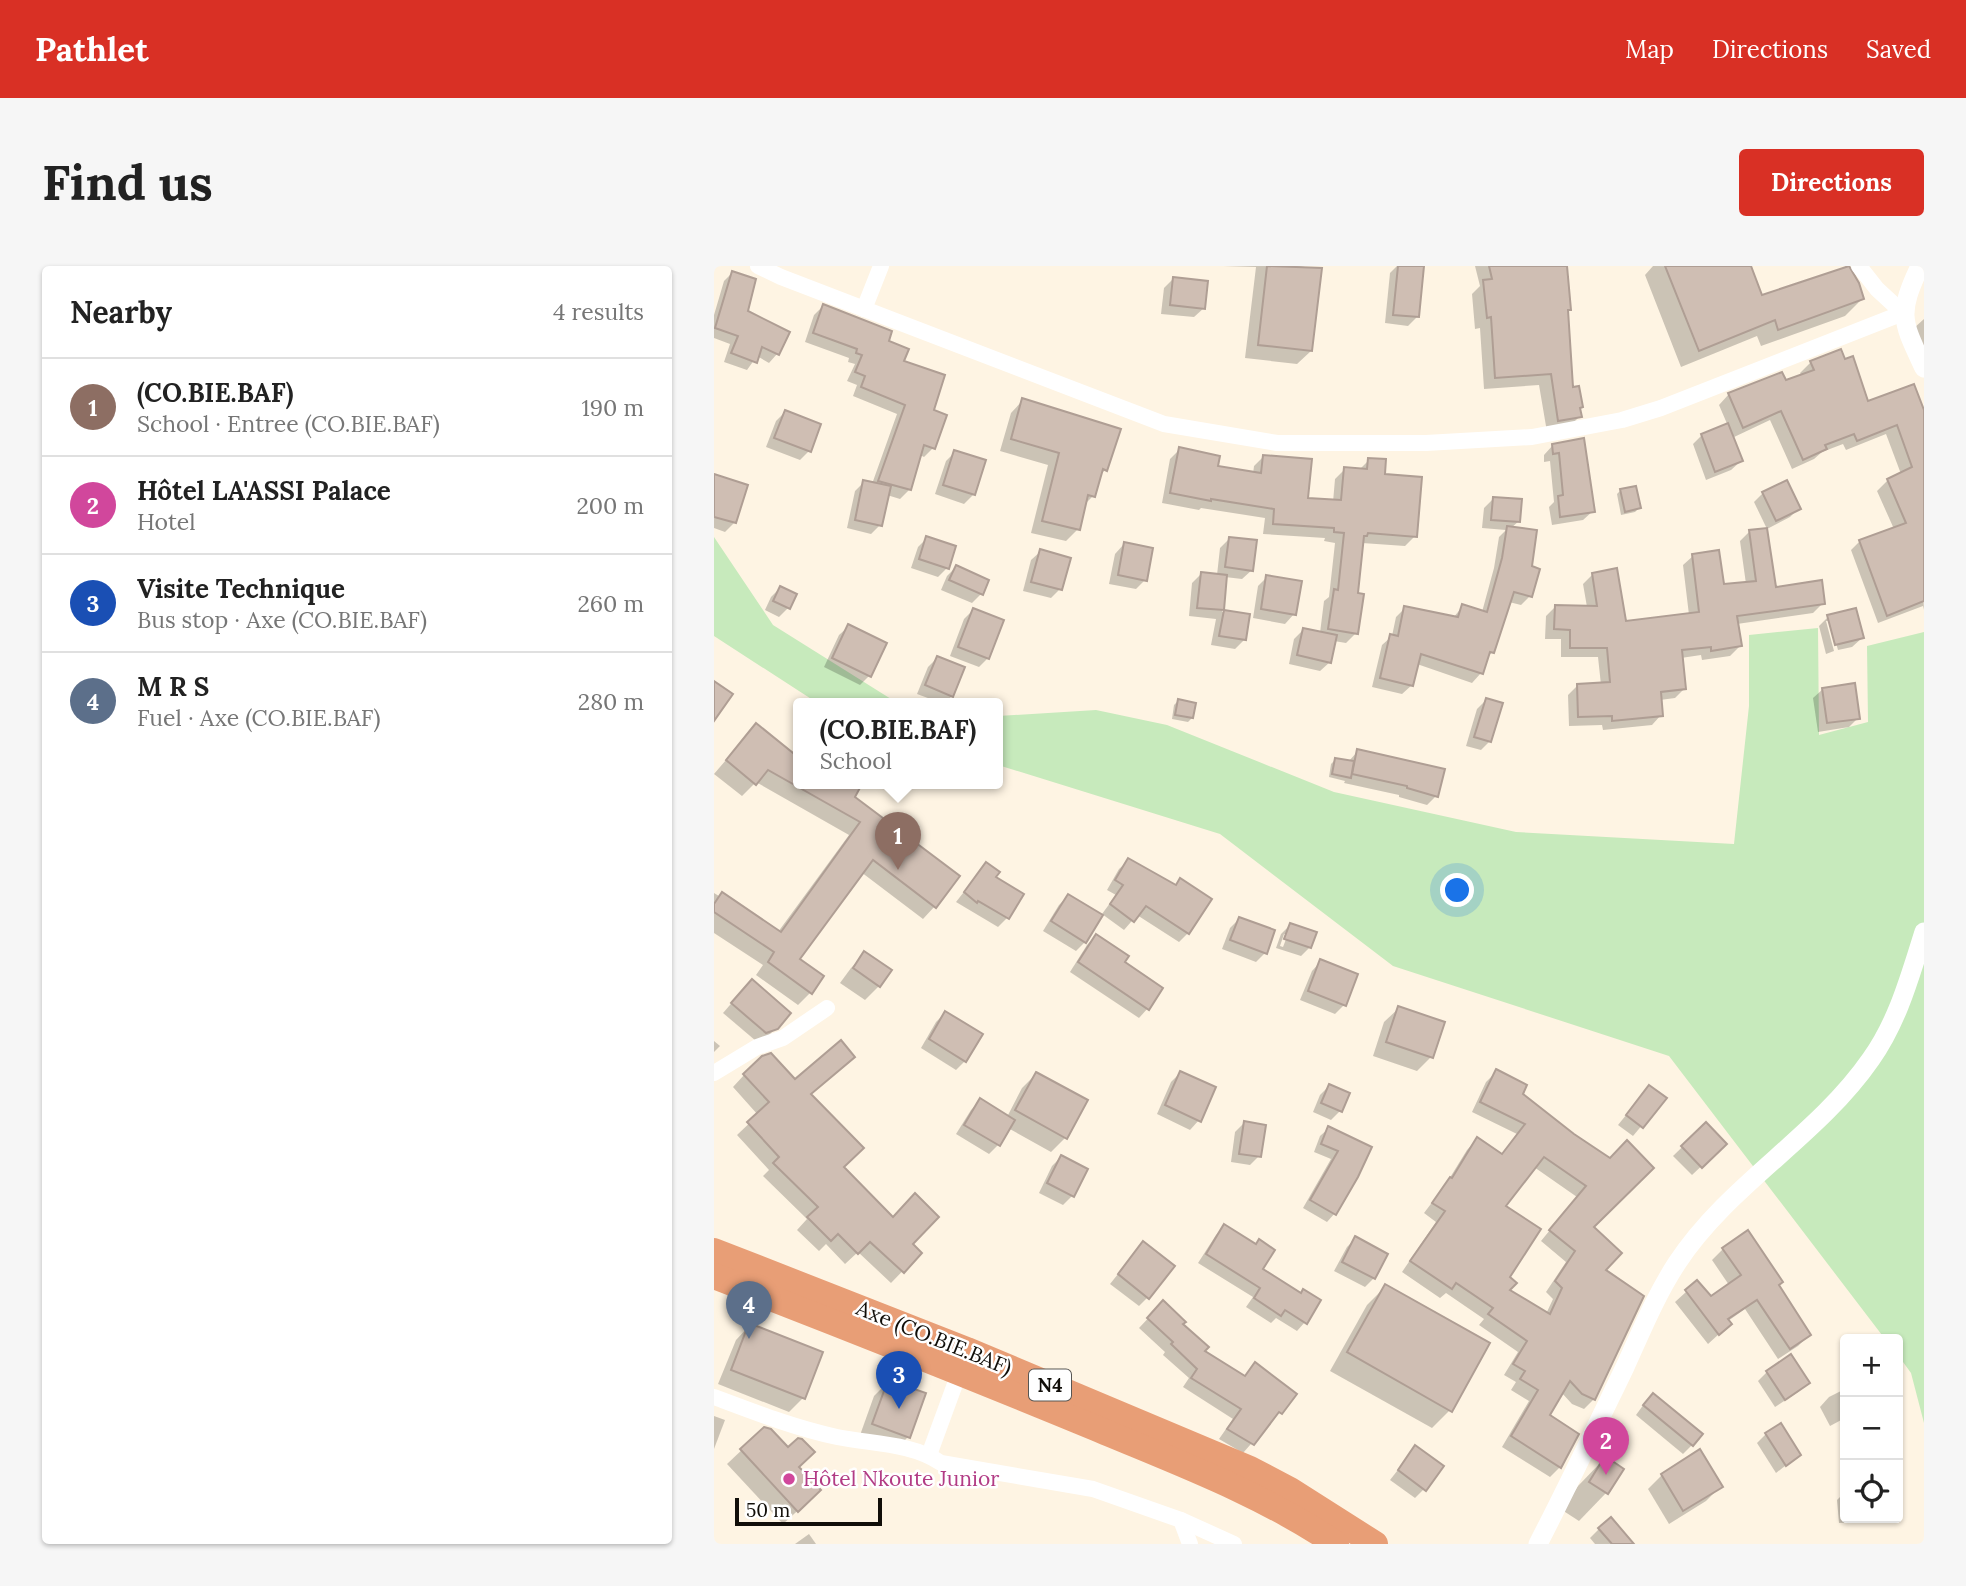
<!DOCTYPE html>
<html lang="en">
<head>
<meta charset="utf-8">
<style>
  :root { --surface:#fff; --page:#f6f6f6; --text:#222; --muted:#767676; --line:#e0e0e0; --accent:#d93025 }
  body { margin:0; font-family:Lora,serif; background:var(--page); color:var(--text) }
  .controls { position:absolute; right:21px; bottom:21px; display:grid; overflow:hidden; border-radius:7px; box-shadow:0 2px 5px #0004 }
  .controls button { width:63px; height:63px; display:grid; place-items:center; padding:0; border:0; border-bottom:2px solid var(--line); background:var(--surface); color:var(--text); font:35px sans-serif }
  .scale { position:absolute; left:21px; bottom:18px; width:147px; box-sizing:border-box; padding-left:7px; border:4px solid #110e09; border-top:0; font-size:19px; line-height:24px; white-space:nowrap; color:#110e09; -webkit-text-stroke:5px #fff; paint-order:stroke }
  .you { position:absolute; left:744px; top:625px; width:24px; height:24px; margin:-18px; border:5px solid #fff; border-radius:50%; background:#1a73e8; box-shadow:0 0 0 10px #1a73e833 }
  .badge { display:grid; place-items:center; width:46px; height:46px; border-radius:50%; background:var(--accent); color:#fff; font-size:23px; font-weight:700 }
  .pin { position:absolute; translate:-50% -58px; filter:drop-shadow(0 2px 4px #0008) }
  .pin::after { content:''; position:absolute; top:37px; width:24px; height:21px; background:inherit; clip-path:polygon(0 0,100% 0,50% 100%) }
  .popup { position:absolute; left:79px; top:432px; width:210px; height:91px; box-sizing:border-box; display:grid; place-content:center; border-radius:7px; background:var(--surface); filter:drop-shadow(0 2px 5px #0005); font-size:23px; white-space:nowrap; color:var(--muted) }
  .popup b { font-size:26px; color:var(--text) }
  .popup::after { content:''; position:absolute; left:50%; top:100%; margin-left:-14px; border:14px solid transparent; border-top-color:var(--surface) }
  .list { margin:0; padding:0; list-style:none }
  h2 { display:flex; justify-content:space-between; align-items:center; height:91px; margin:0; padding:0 28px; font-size:30px }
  h2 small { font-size:23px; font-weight:400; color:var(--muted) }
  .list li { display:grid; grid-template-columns:46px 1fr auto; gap:21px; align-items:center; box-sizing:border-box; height:98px; padding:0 28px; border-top:2px solid var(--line) }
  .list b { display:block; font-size:26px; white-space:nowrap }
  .list p { margin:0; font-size:23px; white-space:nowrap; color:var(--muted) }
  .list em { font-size:23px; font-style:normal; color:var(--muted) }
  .icon { flex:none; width:38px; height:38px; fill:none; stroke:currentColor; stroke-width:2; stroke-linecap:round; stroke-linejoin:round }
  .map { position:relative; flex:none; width:1210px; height:1278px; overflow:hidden; border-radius:7px }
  header { display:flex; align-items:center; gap:42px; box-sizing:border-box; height:98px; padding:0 35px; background:var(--accent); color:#fff }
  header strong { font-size:33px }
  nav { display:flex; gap:38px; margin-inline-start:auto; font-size:24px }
  .intro { display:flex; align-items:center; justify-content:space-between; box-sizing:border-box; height:168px; padding:0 42px }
  h1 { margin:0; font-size:49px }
  .button { padding:18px 32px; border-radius:7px; background:var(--accent); color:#fff; font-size:24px; font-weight:700 }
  main { display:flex; gap:42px; padding:0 42px }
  aside { flex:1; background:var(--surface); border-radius:7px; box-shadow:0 2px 5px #0004 }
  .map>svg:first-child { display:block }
  .green { fill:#c7eabc }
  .shadow { fill:#0003; fill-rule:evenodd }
  .building { fill:#cfbeb3; stroke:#af9e94; stroke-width:2; fill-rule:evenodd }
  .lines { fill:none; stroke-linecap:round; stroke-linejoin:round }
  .minor { stroke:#fff; stroke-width:16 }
  .tertiary { stroke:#fff; stroke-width:19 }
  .trunk { stroke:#e89e76; stroke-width:26 }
  .hotel-dot { fill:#d1479c; stroke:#fff; stroke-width:2.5 }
  .labels { text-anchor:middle; stroke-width:5; stroke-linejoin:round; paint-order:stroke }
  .shield { fill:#fff; stroke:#585653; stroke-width:2 }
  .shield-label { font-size:19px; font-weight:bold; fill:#110e09 }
  .street-label { font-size:21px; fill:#110e09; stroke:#fff }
  .hotel-label { font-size:21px; fill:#b23c85; stroke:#fff; text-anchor:start }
</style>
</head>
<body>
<header>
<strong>Pathlet</strong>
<nav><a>Map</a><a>Directions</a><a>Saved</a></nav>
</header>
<div class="intro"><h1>Find us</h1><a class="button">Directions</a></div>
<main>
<aside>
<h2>Nearby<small>4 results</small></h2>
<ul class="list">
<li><span class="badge" style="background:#8d6e63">1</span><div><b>(CO.BIE.BAF)</b><p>School · Entree (CO.BIE.BAF)</p></div><em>190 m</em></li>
<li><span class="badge" style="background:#d1479c">2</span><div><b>Hôtel LA'ASSI Palace</b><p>Hotel</p></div><em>200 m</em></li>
<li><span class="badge" style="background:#1a4fb4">3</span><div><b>Visite Technique</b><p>Bus stop · Axe (CO.BIE.BAF)</p></div><em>260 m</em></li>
<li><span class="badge" style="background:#5c6f8a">4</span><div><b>M R S</b><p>Fuel · Axe (CO.BIE.BAF)</p></div><em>280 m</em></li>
</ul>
</aside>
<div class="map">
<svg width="1210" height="1278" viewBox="0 0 1210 1278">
  <rect width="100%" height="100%" fill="#fef4e3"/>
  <g class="green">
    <path d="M0,271l59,88 126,79h-80l-105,-68z"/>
    <path d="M1104,362l1,107 49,-13 -1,-76 57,-14v791l-13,-50 -13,-18v-16h-13l-216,-283 -276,-90 -173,-132 -222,-69v-49l98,-6 71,15 167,67 182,40 218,12 15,-138v-71z"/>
  </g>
  <g class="shadow">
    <path d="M509,0h75l22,3 -9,82 -14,13 -52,-6 11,-91z"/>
    <path d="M683,0h20v51l-9,9 -23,-3 5,-50z"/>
    <path d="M761,0h91l3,43 -3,3 6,77 8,27 -12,12 -21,4 -8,-47 -55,4 -4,-61 -5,1 -3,-35 8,-8z"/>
    <path d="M939,0h96l12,31 87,-31 14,33 -17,17 -84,30 -4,-10 -76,31 -36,-92z"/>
    <path d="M18,7l14,39 42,21 -11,21 -8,9 -12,-7 -10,14 -23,-8 6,-18 -16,-6v-23l10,-34z"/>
    <path d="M459,13l31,29 -10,9 -33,-3 3,-26z"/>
    <path d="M109,40l64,36 44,69 2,37 -9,9 -4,-2 -11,35 -9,9 -13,-4 -7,30 -9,9 -24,-6 8,-37 9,-9 8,2 25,-70 -44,-18 4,-11 -10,-4 8,-17 -7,-2 1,-4 -44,-16 9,-27z"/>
    <path d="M1210,53v29l-10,-20z"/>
    <path d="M1097,96l56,41 46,-17 11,224 -1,-4 -45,17 -27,-73 9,-9 34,-12 -17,-38 11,-11 13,-6 -15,-40 -40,16 -3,-6 -21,8 -8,7 -22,10 -22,-49 -38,18 9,23 -10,9 -25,10 -13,-36 9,-9 26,-9 -9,-21 10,-11 73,-18 -2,-3z"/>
    <path d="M309,134l82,70 -6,6 -6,20 -9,9 -6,24 -12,12 -35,-8 17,-68 -48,-14 11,-38z"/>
    <path d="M71,146l24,39 -9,9 -34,-13 10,-26z"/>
    <path d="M869,174l10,71 -10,9 -31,5 -3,-18 5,-5 -4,-41 -6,1v-7l9,-10z"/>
    <path d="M466,183l36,19 37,6 1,-8 10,-10 42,44 27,2 2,-23 10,-10 14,1 10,-10 14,15 32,61 -10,10 -43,-3 -6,52v38l-10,10 -12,-2 -4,21 -10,9 -31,-7 5,-25 9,-9 17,3 4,-32 5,-4 6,-54 -11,-2 1,-3 -62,-4 2,-16 -64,-10 -2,2 -37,-7 8,-44z"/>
    <path d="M241,186l29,10 -11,33 -9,9 -29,-10 11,-33z"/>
    <path d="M0,210l32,10 -12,37 -9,9 -11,-4z"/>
    <path d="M907,224l18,18 -4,4 -14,3 -4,-21z"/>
    <path d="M1049,227l36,15 -9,9 -23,12 -13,-27z"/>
    <path d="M779,233l26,22 -8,7 19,68 -9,9 -12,-3 -17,50 -6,7 -5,14 -9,10 -55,-19 -5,21 -10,9 -30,-7 10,-42 10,-9 4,-19 9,-9 48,10 10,-12 19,6 12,-44 5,-31 7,-7 -24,-2 2,-20z"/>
    <path d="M1036,265l24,58 49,14 -10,10 -76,11 3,22 -10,10 -28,4 -1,-5 -20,3 4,30 -10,10 -15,2 1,15 -9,10 -49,5 -1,-5 -33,1 -1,-31 9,-9 24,-1 -3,-28h-37v-18h-16l1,-23 10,-10 31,1 -4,-23 10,-10 31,49 65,-8 -6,-50 10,-9 30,30 23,-2 -6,-43z"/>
    <path d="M213,272l20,30 -9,9 -27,-9 7,-21z"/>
    <path d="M516,272l22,32 -10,9 -17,-2 -3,35 26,4 -4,24 -9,9 -24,-4 5,-26 -27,-3 3,-33 9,-9 16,1 3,-27z"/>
    <path d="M410,278l21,36 -9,9 -27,-5 6,-30z"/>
    <path d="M327,285l19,38 -9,9 -28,-7 8,-31z"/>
    <path d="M242,301l25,27 -9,9 -31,-13 6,-14z"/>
    <path d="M553,311l27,37 -9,10 -32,-6 5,-32z"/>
    <path d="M66,322l8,20 -9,9 -14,-7 6,-13z"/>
    <path d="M259,344l15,48 -9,9 -29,-11 14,-37z"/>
    <path d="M1114,351l34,21 -10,9 -14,3 -8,-29h-4l8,30 -8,3 -7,-28z"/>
    <path d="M135,360l20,50 -9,9 -36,-18 15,-32z"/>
    <path d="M223,392l15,38 -8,8 -27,-10 11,-27z"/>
    <path d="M1109,423l35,29 -9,9 -31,5 -5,-34z"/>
    <path d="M252,433l17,4v1h-22z"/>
    <path d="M772,434l4,41 -9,9 -15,-4 11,-37z"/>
    <path d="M464,435l14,17 -4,4 -16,-3 2,-14z"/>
    <path d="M42,459l42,35v24l55,13 82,109 -12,13 -62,-47 -64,87 14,33 -13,13 -42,-30 7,-10 -49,-32v-40l64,39 71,-97 -93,-53 -14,14 -28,-22z"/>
    <path d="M644,485l78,45 -9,9 -28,-8v-2l-55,-12 1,-2 -16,-4 2,-13 4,-4 13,2z"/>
    <path d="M415,594l45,27 7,-7 7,53 -9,9 -42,-27 -13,15 -22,-16 14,-19 -9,-5 12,-21z"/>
    <path d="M264,608l44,20 -15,24 -9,9 -42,-25z"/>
    <path d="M354,630l17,46 -9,9 -33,-20 16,-26z"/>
    <path d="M525,653l26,34 -9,9 -34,-13 8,-21z"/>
    <path d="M576,659l20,22 -9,9 -25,-8 5,-14zM570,668h4l-5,13 -3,-1z"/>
    <path d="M382,670l27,26 25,46 -9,10 -69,-46 17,-27z"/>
    <path d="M151,688l14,32 -14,14 -25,-17 11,-15z"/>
    <path d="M607,695l23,44 -9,9 -35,-14 12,-29z"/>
    <path d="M29,724l34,37 -10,10 -11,4 -33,-28z"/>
    <path d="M685,742l32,49 -14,14 -44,-15 11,-34z"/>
    <path d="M231,747l20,48 -9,9 -35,-22 15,-26z"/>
    <path d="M0,775l6,5 -6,6z"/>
    <path d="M783,805l24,23 52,42 37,24 -18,67 12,43 -10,129 -10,10 -12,-5 -11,-12 -13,24 12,51 -10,10 -48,-30 27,-46 -18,-11 5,-8 -12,-7 14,-23 -39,-27 5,-6 -38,-26 -6,5 -38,-26 34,-50 -12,-9 22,-29 21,-34 10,-11 24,16 16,-21 -45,-22 14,-30zM820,901l43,30 -36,44 25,21 -20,30 7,7 -7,15 -39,-24 -3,-83z"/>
    <path d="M466,807l19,47 -9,10 -33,-16 14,-32z"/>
    <path d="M322,808l29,64 -14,14 -43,-24 -10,17 -9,9 -33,-20 15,-24 9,-9 27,16 15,-29z"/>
    <path d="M30,809l65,20 33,73 50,51 18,25 10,9 -29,30 -33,-31 -13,12 -19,-20 -7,7 -22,-21 10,-11 -44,-43 6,-6 -32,-35 21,-20 -25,-28z"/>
    <path d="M615,820l18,8 -7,17 -9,9 -18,-8 7,-17z"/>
    <path d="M935,821l15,12 -31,37 -15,-11z"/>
    <path d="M530,857l15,33 -9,9 -19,-3 4,-30z"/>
    <path d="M992,858l19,20 -33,31 -19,-19z"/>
    <path d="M615,862l28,49 -22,36 -8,9 -24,-14 28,-49 -17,-7 6,-16z"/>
    <path d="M347,891l11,39 -9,9 -24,-12 13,-27z"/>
    <path d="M511,960l80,96 -8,9 -21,-13 -5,5 -25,-16 7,-10 -55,-34 18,-28z"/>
    <path d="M642,972l18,40 -9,9 -31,-16 13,-24z"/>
    <path d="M429,977l5,54 -9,9 -29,-22z"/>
    <path d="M1009,983l54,37 32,49 -11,11 -20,13 -33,-50 -17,12 2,3 -22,20 -33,-42 22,-20 13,17 19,-14 -17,-25z"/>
    <path d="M671,1021l65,123 -18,18 -102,-57 37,-66z"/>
    <path d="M440,1046l27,12 21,28 41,25 12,-12 39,30 -51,58 -24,-14 14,-20 -50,-32 6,-9 -26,-23 2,-3 -26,-24z"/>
    <path d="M36,1059l53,73 -14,14 -71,-28 18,-44z"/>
    <path d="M1053,1106l41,11 -10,9 -23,15 -17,-26z"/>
    <path d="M174,1116l20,55 -14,14 -35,-13 15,-42z"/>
    <path d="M1131,1123v29l-15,8 -10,-19 9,-10z"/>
    <path d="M930,1138l48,41 -9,9 -47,-39z"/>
    <path d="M0,1150l11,4 -11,29z"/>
    <path d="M50,1163l33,38 8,37 -22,20 -56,-60z"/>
    <path d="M1052,1168l33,21 -23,18 -19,-30z"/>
    <path d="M702,1181l8,42 -9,9 -25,-18z"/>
    <path d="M985,1186l21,35 -14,14 -37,23 -21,-35 14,-14z"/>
    <path d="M891,1192l17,11 -16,24 -27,28 -17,-11 16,-24z"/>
    <path d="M1131,1226v26h14l-3,4 -17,1 -2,-23z"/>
    <path d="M885,1263l29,15h-33l-5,-6z"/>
    <path d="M95,1268l7,10h-21z"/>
  </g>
  <g class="building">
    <path d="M553,0l55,2 -10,83 -54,-6z"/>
    <path d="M684,0h26l-5,51 -26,-2z"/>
    <path d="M775,0h78l4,44h-3l5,77 6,-1 4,21 -3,1 2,9 -24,4 -7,-47 -56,4 -4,-61 -4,1 -4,-38 9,-1z"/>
    <path d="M951,0h86l11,29 87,-29 10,17 5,16 -86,31 -3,-10 -76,31z"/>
    <path d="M18,5l24,8 -8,32 42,21 -11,23 -17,-8 -5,16 -26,-10 7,-17 -23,-8z"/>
    <path d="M459,11l35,4 -3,28 -35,-4z"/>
    <path d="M109,38l69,27 -3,10 20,8 -5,12 41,14 -11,35 13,5 -12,34 -11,-4 -13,45 -33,-9 27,-76 -44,-18 4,-11 -10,-4 7,-17 -6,-2 1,-4 -44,-16z"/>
    <path d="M1127,83l4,10 8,-3 15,45 46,-17 10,26v191l-37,15 -28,-76 47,-17 -19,-44 25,-12 -15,-42 -40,16 -3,-7 -29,11 2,4 -24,11 -22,-49 -38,17 -15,-35 54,-21 4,8 28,-10 -4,-9z"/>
    <path d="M308,132l99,31 -14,42 -4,-2 -8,28 -7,-2 -8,35 -38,-9 17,-68 -48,-14z"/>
    <path d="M71,144l36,14 -10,28 -37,-14z"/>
    <path d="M1014,157l15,38 -28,11 -14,-38z"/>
    <path d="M870,172l11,74 -35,5 -2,-21 5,-1 -4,-42 -6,1 -1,-10z"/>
    <path d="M465,181l41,9 -2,10 43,7 2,-18 49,4 -4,39 33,2 3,-33 23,2 1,-11 18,1 -1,15 37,3 -5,60 -49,-4 -1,3h-3l-6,57 6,1 -6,40 -30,-5 6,-40 4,1 6,-57 -10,-1v-4l-61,-4 1,-15 -63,-10v2l-41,-8z"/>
    <path d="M240,184l32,10 -11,35 -32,-10z"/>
    <path d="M0,208l34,11 -12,38 -22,-6z"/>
    <path d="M149,214l28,6 -9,40 -27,-6z"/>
    <path d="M1073,214l14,29 -25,12 -14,-29z"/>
    <path d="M922,220l5,22 -16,4 -5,-23z"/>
    <path d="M779,231l29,2 -2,23 -29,-2z"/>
    <path d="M793,260l30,4 -5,36 8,3 -8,28 -18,-5 -20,61 -4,-1 -7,22 -62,-20 -8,32 -33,-8 10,-44 8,2 6,-30 54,11 4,-13 25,8 15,-54z"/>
    <path d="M1053,262l9,59 46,-7 3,24 -88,12 5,30 -31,5v-4l-29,3 4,39 -25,3 2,24 -51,5v-5l-34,1 -1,-33 33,-2 -3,-34h-37v-18l-16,-1 1,-24 42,1 -5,-33 25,-5 9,53 73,-9 -7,-58 27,-4 5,34 32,-3 -7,-51z"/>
    <path d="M212,270l30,10 -7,23 -30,-10z"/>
    <path d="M515,271l28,3 -4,31 -28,-4z"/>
    <path d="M410,276l29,6 -6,33 -29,-6z"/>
    <path d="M326,283l31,9 -9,32 -31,-8z"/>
    <path d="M242,299l33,15 -6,15 -34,-15z"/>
    <path d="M487,306l26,3 -3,35 -27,-2z"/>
    <path d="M552,309l36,6 -6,34 -35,-6z"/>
    <path d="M66,320l17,8 -7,15 -17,-8z"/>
    <path d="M259,342l31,12 -15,39 -31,-12z"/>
    <path d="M1142,342l8,30 -29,7 -8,-30z"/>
    <path d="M510,344l26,4 -4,26 -27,-4z"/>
    <path d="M134,358l39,19 -16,34 -39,-19z"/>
    <path d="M589,362l34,7 -6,28 -34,-8z"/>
    <path d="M223,390l28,11 -12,30 -28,-12z"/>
    <path d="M0,415l19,13 -19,27z"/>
    <path d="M1141,417l5,36 -33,4 -5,-35z"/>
    <path d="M772,432l17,5 -12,39 -17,-5z"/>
    <path d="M464,433l18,4 -3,15 -18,-3z"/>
    <path d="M42,457l42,34v27h64l-7,13 105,79 -24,32 -63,-48 -73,99 24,17 -12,18 -44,-32 6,-10 -60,-40v-8l8,-12 59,40 79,-110 -92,-52 -12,15 -30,-25z"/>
    <path d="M643,483l88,20 -7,28 -31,-9v-2l-55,-12z"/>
    <path d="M621,492l19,3 -3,17 -19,-4z"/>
    <path d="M414,592l48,27 4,-7 32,21 -23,35 -43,-28 -12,16 -24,-18 13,-19 -8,-5z"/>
    <path d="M272,596l14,10 -4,5 28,17 -15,25 -31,-18 -1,2 -13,-11z"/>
    <path d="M354,628l35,21 -17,28 -35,-22z"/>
    <path d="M525,651l36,13 -8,24 -37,-14z"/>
    <path d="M576,657l27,9 -6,16 -27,-9z"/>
    <path d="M382,668l33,22 -4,6 38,26 -14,22 -71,-48z"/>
    <path d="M150,685l28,19 -12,17 -27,-19z"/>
    <path d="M606,693l38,15 -12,32 -38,-15z"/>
    <path d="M38,713l39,34 -13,16 -12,4 -35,-30z"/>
    <path d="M684,740l47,16 -12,36 -47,-16z"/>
    <path d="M231,745l38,23 -17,28 -37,-23z"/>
    <path d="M127,774l14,17 -44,37 53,54 -20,19 49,50 22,-24 24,24 -26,27 9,9 -18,20 -34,-31 -12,12 -20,-20 -7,7 -24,-24 11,-10 -45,-44 6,-6 -32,-35 22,-20 -26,-28 19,-18 9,-3 24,26z"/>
    <path d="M782,803l31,16 -4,9 51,40 36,24 17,-18 27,28 -60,59 28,26 -16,17 38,26 -49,104 -13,-6 -12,-13 -20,34 29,19 -18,34 -50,-32 27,-46 -18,-11 5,-8 -12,-7 14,-23 -39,-27 5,-6 -37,-25 -4,6 -42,-28 35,-50 -13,-8 18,-26 2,1 25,-41 25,17 23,-30 -45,-22zM830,891l42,29 -37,44 26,21 -20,30 7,7 -12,26 -40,-24 7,-7 -7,-6 31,-48 -35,-23z"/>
    <path d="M466,805l36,16 -15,35 -36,-17z"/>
    <path d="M322,806l52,28 -21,39 -52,-29z"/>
    <path d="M615,818l21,9 -8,19 -21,-9z"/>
    <path d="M935,819l18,13 -24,30 -17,-13z"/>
    <path d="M266,832l35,22 -15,26 -36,-21z"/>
    <path d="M530,855l22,4 -5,32 -22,-3z"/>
    <path d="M992,856l21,22 -25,24 -21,-22z"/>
    <path d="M614,860l44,21 -14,30 -22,38 -26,-15 28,-49 -17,-7z"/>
    <path d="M347,889l27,14 -14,28 -27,-14z"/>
    <path d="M510,958l32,20 3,-5 16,11 -12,19 38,24 2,-4 18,11 -14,24 -22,-14 -4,6 -27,-18 6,-10 -54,-34z"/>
    <path d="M1034,964l35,52 -4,3 32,50 -21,14 -33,-49 -29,19 4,5 -13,11 -34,-45 12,-10 14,16 30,-21 -19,-27z"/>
    <path d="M641,970l33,18 -13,25 -33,-17z"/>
    <path d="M429,975l32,25 -26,33 -31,-25z"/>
    <path d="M671,1018l105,59 -38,69 -105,-60z"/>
    <path d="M449,1034l23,22 -3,2 26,23 -4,4 40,25 10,-14 42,32 -15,20 -3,-2 -25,33 -27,-16 14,-20 -50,-31 6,-9 -26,-25 2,-2 -26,-24z"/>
    <path d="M35,1057l74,29 -18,47 -74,-29z"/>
    <path d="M1077,1088l19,29 -25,17 -19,-29z"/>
    <path d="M174,1114l38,13 -16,45 -38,-14z"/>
    <path d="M939,1127l50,41 -10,12 -50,-41z"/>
    <path d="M1067,1157l20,32 -15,11 -21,-33z"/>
    <path d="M50,1161l7,2 17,18 10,-9 4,1 13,13 -16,15 22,23 -23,22 -58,-63z"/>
    <path d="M701,1179l29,21 -18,25 -28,-21z"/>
    <path d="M986,1183l23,38 -40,24 -22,-37z"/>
    <path d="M891,1190l19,13 -16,25 -19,-12z"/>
    <path d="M897,1251l23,27h-22l-14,-16z"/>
  </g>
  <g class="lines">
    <g class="minor">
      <path d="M44,0l23,11 383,147 113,19h149l106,-6 90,-17 39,-12 242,-95 -26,-24 -18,-23"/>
      <path d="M150,43l17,-43"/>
      <path d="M0,807l43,-26 26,-9 44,-30"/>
      <path d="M0,1131c40,15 81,31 123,40 35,7 75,6 104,26l152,26 88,31 53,24"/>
      <path d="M215,1189l33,-90"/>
      <path d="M467,1254l9,24"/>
    </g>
    <g class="tertiary">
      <path d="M1206,0c-23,49 -18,55 4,102"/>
      <path d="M824,1278c30,-58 58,-117 87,-177 16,-35 31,-72 52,-104 52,-79 140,-126 194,-204 27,-38 39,-83 53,-127"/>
    </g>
    <g class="trunk">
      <path d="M0,985l253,99 283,119 40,21 85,54"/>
      <path d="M0,1010c127,49 253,99 379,151 83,35 168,66 243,117"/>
    </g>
  </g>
  <circle class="hotel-dot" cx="75" cy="1213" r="7"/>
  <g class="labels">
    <rect class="shield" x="315" y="1103.5" width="42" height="31" rx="5"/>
    <g class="shield-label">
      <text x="336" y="1126">N4</text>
    </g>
    <g class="street-label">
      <text transform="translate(220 1072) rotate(22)" y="7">Axe (CO.BIE.BAF)</text>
    </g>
    <g class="hotel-label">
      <text x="89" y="1220">Hôtel Nkoute Junior</text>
    </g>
  </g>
</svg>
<div class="controls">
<button>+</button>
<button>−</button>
<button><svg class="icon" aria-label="locate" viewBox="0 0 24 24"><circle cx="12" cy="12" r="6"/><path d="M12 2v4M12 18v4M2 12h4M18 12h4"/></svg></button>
</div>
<div class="scale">50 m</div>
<div class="you"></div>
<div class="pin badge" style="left:184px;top:604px;background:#8d6e63">1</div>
<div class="popup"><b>(CO.BIE.BAF)</b>School</div>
<div class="pin badge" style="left:892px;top:1209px;background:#d1479c">2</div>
<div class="pin badge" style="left:185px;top:1143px;background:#1a4fb4">3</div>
<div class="pin badge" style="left:35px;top:1073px;background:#5c6f8a">4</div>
</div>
</main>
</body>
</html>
